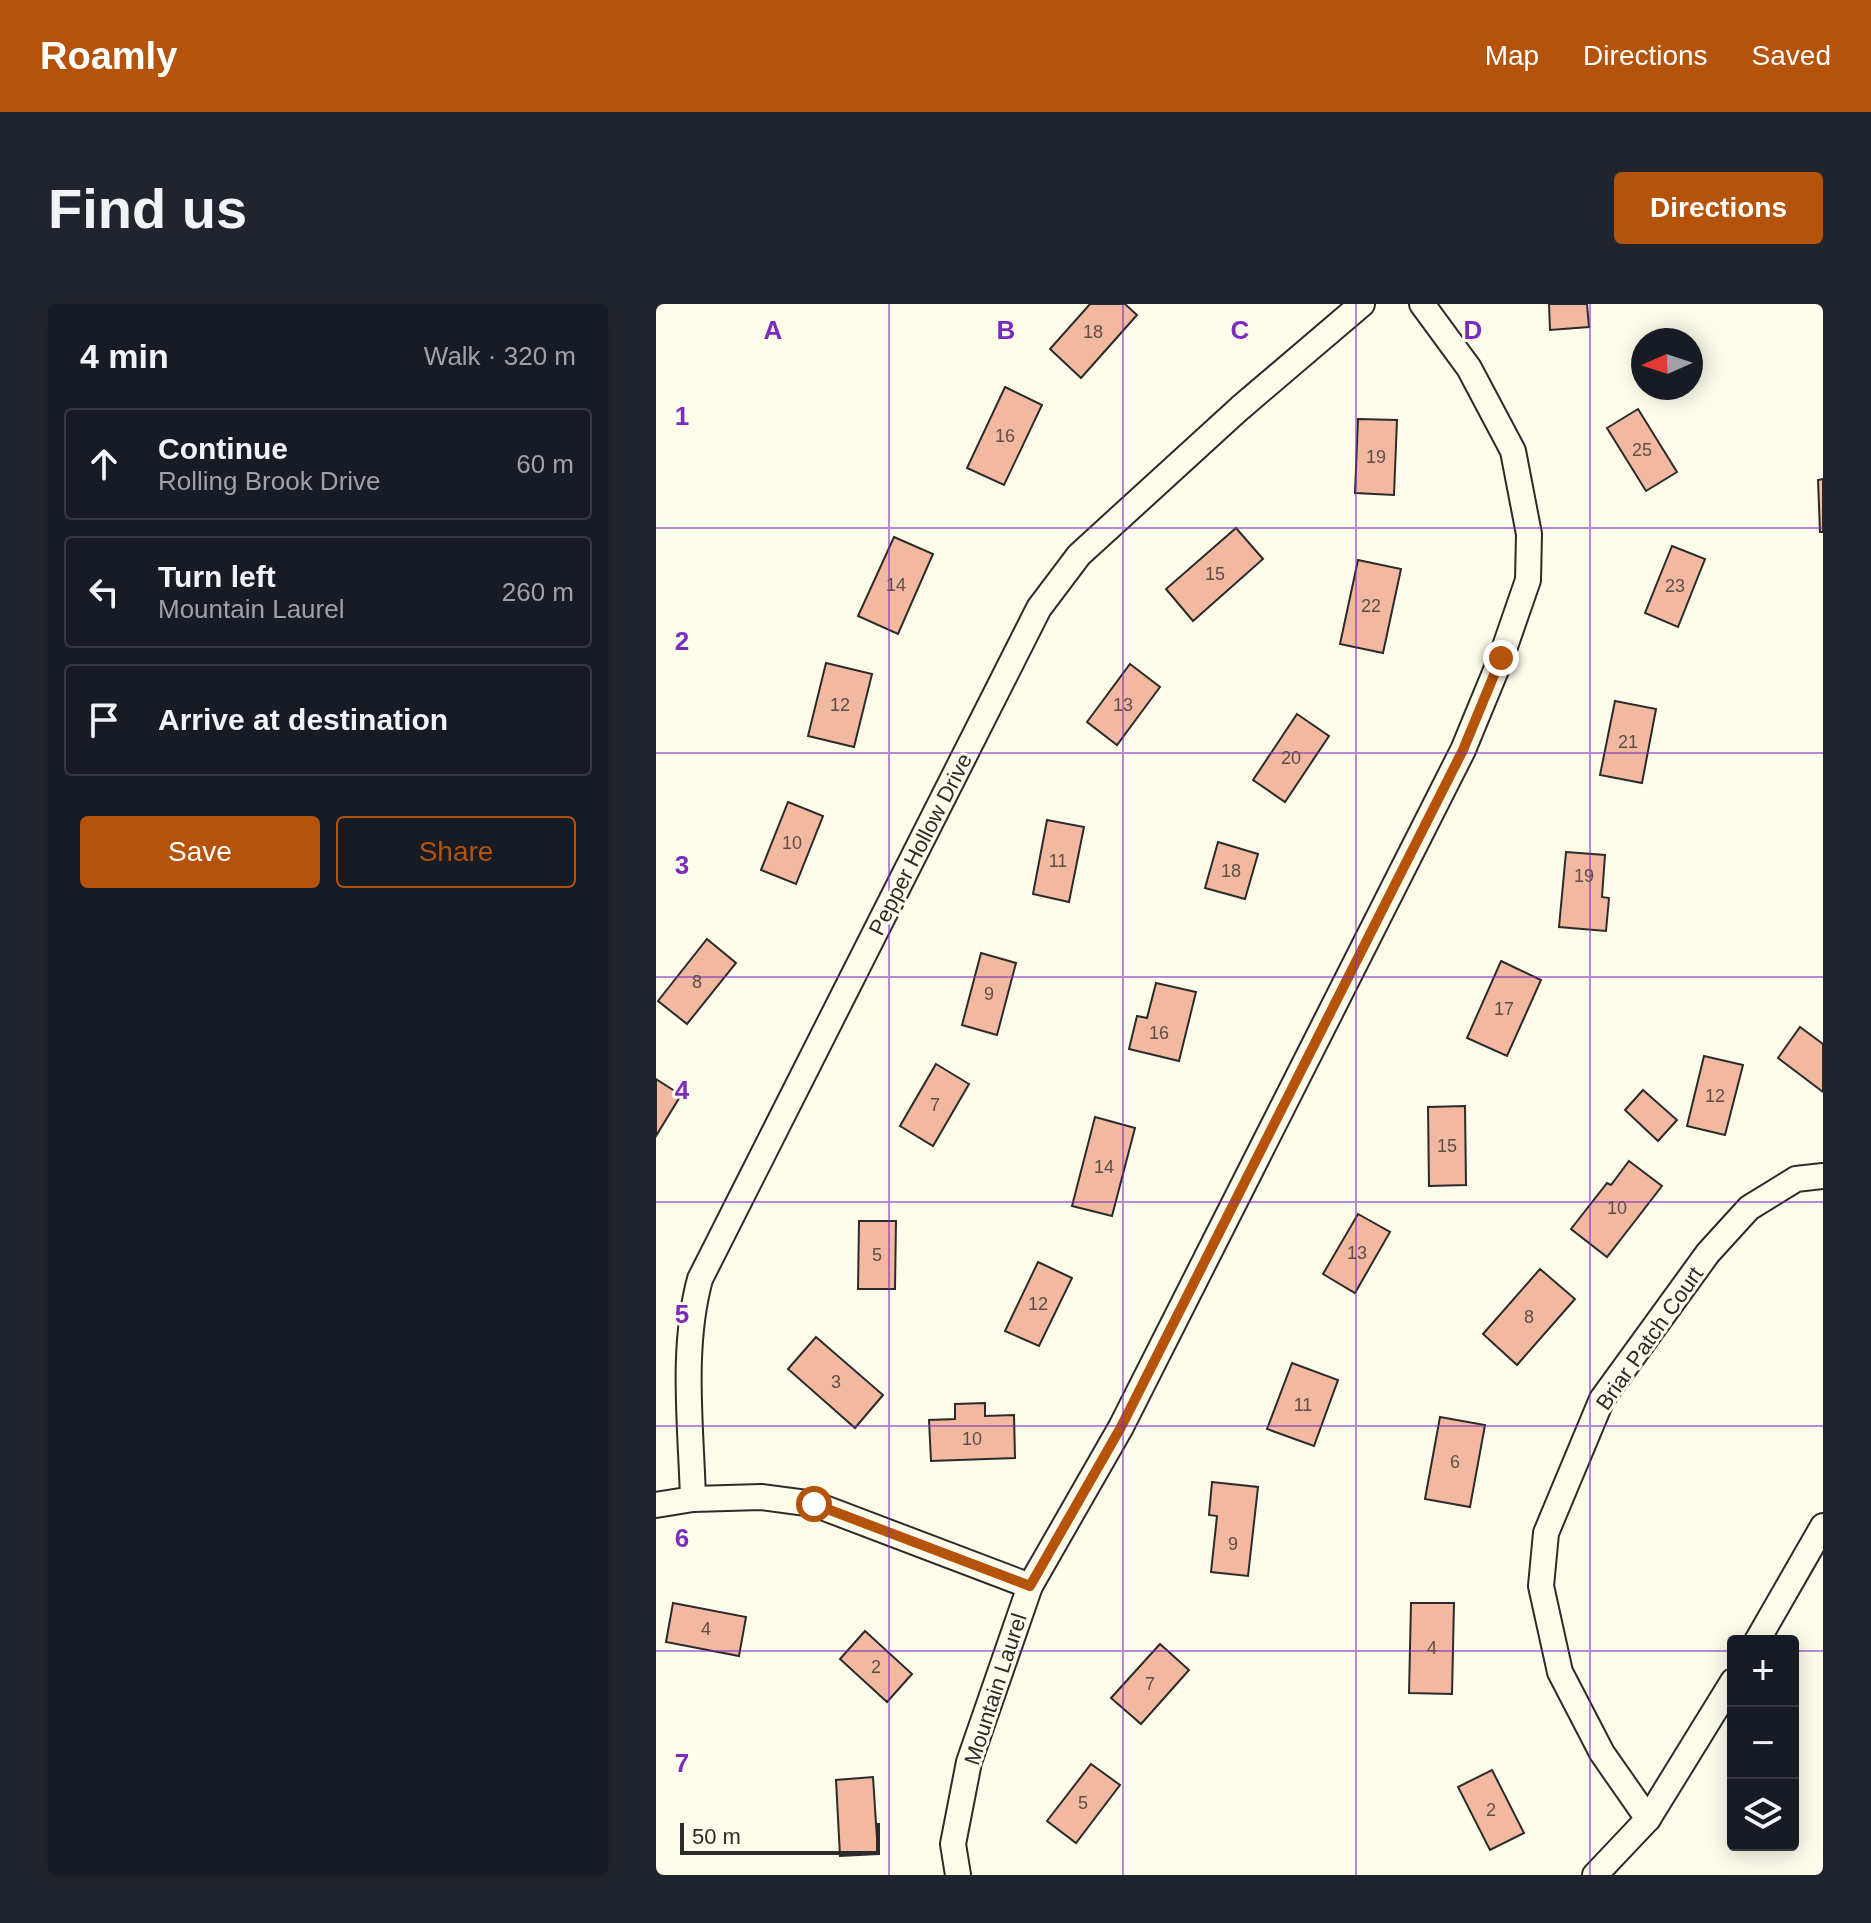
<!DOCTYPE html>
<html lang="en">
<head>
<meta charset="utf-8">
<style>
  :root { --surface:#171b24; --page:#20242c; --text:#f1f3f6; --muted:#9ea1a6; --line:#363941; --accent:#b45309 }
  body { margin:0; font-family:Arial,sans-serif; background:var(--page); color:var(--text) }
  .controls { position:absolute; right:24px; bottom:24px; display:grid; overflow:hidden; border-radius:8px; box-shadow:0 4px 20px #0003 }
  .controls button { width:72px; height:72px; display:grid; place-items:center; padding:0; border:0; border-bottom:2px solid var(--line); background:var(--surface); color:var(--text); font:40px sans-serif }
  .compass { position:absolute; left:975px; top:24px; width:72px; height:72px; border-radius:50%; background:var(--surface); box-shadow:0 4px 20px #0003; rotate:267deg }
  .scale { position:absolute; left:24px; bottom:20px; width:200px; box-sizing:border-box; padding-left:8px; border:4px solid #2b2b2b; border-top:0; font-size:22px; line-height:28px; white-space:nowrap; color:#2b2b2b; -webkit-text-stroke:6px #fdfbea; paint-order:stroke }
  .stop { position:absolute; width:24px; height:24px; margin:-18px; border:6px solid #b45309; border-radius:50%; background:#fff }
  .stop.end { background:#b45309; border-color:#fff; box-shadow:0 2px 8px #0008 }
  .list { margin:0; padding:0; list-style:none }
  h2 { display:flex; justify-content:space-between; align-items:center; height:104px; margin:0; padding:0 32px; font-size:34px }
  h2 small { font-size:26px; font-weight:400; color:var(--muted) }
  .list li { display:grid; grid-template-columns:52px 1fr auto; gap:24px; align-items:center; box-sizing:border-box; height:112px; margin:0 16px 16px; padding:0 16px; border:2px solid var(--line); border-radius:8px }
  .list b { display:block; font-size:30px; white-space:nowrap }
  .list p { margin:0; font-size:26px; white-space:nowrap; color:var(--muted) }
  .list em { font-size:26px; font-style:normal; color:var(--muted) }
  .actions { display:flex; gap:16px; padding:24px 32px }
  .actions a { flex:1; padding:18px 0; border:2px solid var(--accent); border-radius:8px; text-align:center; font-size:28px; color:var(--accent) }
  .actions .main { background:var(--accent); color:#fff }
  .icon { flex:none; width:44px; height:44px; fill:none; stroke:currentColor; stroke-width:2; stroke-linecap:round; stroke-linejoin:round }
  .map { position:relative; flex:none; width:1167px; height:1571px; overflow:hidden; border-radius:8px }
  header { display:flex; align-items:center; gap:48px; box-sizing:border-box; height:112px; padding:0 40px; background:var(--accent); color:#fff }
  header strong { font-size:38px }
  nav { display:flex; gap:44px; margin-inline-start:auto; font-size:28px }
  .intro { display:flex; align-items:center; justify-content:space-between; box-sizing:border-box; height:192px; padding:0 48px }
  h1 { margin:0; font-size:56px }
  .button { padding:20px 36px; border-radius:8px; background:var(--accent); color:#fff; font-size:28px; font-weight:700 }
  main { display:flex; gap:48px; padding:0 48px }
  aside { flex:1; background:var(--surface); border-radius:8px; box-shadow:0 4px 20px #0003 }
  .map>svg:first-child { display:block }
  .building { fill:#f2b8a0; stroke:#2b2b2b; stroke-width:2 }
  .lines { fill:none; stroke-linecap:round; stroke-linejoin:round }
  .street-casing { stroke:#2b2b2b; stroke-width:28 }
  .street { stroke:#fdfbea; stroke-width:24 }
  .route { stroke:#b45309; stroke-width:10 }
  .grid { fill:none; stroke:#7b2cbf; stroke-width:2; stroke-opacity:0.55 }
  .labels { text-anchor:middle; stroke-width:6; stroke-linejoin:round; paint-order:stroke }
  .number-label { font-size:18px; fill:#5d4e48 }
  .street-label { font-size:22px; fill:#2b2b2b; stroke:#fdfbea }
  .grid-label { font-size:26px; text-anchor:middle; font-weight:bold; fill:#7b2cbf; stroke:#fdfbea; stroke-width:6; stroke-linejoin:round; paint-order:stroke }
</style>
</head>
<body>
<header>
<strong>Roamly</strong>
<nav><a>Map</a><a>Directions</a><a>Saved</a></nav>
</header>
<div class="intro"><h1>Find us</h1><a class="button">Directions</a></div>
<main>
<aside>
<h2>4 min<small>Walk · 320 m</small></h2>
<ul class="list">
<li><svg class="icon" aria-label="ahead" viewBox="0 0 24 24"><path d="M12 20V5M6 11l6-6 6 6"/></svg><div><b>Continue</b><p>Rolling Brook Drive</p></div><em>60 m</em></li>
<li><svg class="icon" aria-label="left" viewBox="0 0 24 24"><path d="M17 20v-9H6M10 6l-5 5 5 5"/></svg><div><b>Turn left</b><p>Mountain Laurel</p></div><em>260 m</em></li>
<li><svg class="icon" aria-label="arrive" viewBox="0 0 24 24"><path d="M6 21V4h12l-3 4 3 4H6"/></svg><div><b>Arrive at destination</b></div></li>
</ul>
<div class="actions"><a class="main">Save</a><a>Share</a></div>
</aside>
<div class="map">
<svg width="1167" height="1571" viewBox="0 0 1167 1571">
  <rect width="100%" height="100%" fill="#fdfbea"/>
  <g class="building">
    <path d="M434,0h35l12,11 -56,63 -31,-29z"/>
    <path d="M893,0h38l2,23 -39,3z"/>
    <path d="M349,83l37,18 -38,80 -37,-17z"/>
    <path d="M982,105l39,63 -31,19 -39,-63z"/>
    <path d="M702,115l39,1 -3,75 -39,-2z"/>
    <path d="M1167,175v53h-3l-2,-52z"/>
    <path d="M580,224l27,31 -70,62 -27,-32z"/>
    <path d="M238,233l39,17 -35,80 -40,-18z"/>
    <path d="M1016,242l33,13 -27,68 -33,-14z"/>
    <path d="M702,256l43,9 -18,84 -43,-9z"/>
    <path d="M170,359l46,11 -18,73 -46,-11z"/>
    <path d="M474,360l30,23 -43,58 -30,-23z"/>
    <path d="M959,397l41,8 -14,74 -42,-8z"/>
    <path d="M641,410l32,22 -44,66 -32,-22z"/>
    <path d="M132,498l35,14 -27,68 -35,-14z"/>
    <path d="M391,516l37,7 -15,75 -36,-8z"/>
    <path d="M562,538l40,12 -13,45 -40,-11z"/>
    <path d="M910,548l39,3 -3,42 7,1 -3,33 -47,-4z"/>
    <path d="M51,635l29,24 -49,61 -29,-23z"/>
    <path d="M325,649l35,10 -19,72 -35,-10z"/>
    <path d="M845,657l40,19 -34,76 -40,-18z"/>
    <path d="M500,679l40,9 -17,69 -50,-12 8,-33 10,2z"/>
    <path d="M1144,723l23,17v48l-45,-34z"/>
    <path d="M1048,752l39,9 -18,70 -38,-9z"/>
    <path d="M280,760l33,20 -36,62 -33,-20z"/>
    <path d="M0,775l25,16 -25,41z"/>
    <path d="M987,786l34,30 -19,21 -33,-31z"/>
    <path d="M809,802l1,79 -37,1 -1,-79z"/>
    <path d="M439,813l40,11 -23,88 -40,-10z"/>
    <path d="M973,857l33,25 -55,71 -36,-28 36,-46 4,2z"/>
    <path d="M702,910l32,18 -35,61 -32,-19z"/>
    <path d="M203,917h37l-1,68h-37z"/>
    <path d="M382,958l34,16 -33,68 -34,-15z"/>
    <path d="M884,965l35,30 -58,66 -34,-31z"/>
    <path d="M160,1033l67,58 -28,33 -67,-59z"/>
    <path d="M636,1059l46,17 -24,66 -47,-17z"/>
    <path d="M329,1099v13l29,-1 1,43 -84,3 -2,-41 26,-1v-15z"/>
    <path d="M784,1113l45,8 -15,82 -45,-8z"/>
    <path d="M556,1178l46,5 -10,89 -37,-4 6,-56 -8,-1z"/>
    <path d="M17,1299l73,14 -7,39 -73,-14z"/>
    <path d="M755,1299h43l-2,91 -43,-1z"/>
    <path d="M209,1327l47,43 -25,28 -47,-43z"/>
    <path d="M504,1340l29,26 -48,54 -30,-26z"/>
    <path d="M435,1460l29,21 -44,58 -29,-22z"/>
    <path d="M836,1466l32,63 -34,17 -32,-63z"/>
    <path d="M217,1473l5,77 -38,2 -4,-76z"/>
  </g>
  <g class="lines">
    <defs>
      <g id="street">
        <path d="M37,1195c-2,-72 -12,-150 7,-220l339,-671 40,-53 161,-147 122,-104"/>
        <path d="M0,1201l37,-6 68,-2 53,7 216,82"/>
        <path d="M1101,1337l66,-115"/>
        <path d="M992,1515l-46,-66 -42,-81 -19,-86 5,-53 56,-134 106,-146 41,-45 47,-29 27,-3"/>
        <path d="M302,1571l-5,-31 16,-82 61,-176 91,-159 342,-677 38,-92 27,-78 1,-46 -16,-83 -44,-83 -47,-64"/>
        <path d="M939,1571l53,-56 85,-138"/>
      </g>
    </defs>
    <use href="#street" class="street-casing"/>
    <use href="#street" class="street"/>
  </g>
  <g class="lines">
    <path class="route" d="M158,1200l216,82 91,-159 342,-677 38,-92"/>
  </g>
  <path class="grid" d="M233,0v1571M467,0v1571M700,0v1571M934,0v1571M0,224h1167M0,449h1167M0,673h1167M0,898h1167M0,1122h1167M0,1347h1077M1137,1347h30"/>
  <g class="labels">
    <g class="number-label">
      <text x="437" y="34">18</text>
      <text x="349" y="138">16</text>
      <text x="986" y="152">25</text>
      <text x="720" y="159">19</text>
      <text x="559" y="276">15</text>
      <text x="240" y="287">14</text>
      <text x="1019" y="288">23</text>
      <text x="715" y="308">22</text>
      <text x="184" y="407">12</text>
      <text x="467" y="407">13</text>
      <text x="972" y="444">21</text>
      <text x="635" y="460">20</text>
      <text x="136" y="545">10</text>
      <text x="402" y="563">11</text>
      <text x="575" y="573">18</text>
      <text x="928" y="578">19</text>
      <text x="41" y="684">8</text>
      <text x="333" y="696">9</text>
      <text x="848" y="711">17</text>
      <text x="503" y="735">16</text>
      <text x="1059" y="798">12</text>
      <text x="279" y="807">7</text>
      <text x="791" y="848">15</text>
      <text x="448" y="869">14</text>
      <text x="961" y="910">10</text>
      <text x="701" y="955">13</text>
      <text x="221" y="957">5</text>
      <text x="382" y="1006">12</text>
      <text x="873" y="1019">8</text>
      <text x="180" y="1084">3</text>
      <text x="647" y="1107">11</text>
      <text x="316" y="1141">10</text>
      <text x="799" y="1164">6</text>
      <text x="577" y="1246">9</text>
      <text x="50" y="1331">4</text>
      <text x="776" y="1350">4</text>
      <text x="220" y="1369">2</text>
      <text x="494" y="1386">7</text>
      <text x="427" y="1505">5</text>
      <text x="835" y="1512">2</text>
    </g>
    <g class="street-label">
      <text transform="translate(264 540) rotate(-63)" y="8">Pepper Hollow Drive</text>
      <text transform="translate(993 1034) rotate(-55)" y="8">Briar Patch Court</text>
      <text transform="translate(339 1385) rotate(-72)" y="8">Mountain Laurel</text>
    </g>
  </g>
  <g class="grid-label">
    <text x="117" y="35">A</text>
    <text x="350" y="35">B</text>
    <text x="584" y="35">C</text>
    <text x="817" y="35">D</text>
    <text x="26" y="121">1</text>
    <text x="26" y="346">2</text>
    <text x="26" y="570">3</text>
    <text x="26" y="795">4</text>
    <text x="26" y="1019">5</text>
    <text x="26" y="1243">6</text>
    <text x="26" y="1468">7</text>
  </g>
</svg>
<div class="controls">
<button>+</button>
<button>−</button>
<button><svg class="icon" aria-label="layers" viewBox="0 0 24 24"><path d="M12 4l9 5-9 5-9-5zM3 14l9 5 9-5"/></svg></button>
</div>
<svg class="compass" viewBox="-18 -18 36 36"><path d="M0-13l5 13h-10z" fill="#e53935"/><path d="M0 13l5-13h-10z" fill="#9ea1a6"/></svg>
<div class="scale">50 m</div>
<div class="stop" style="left:158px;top:1200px"></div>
<div class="stop end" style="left:845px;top:354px"></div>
</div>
</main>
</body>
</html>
